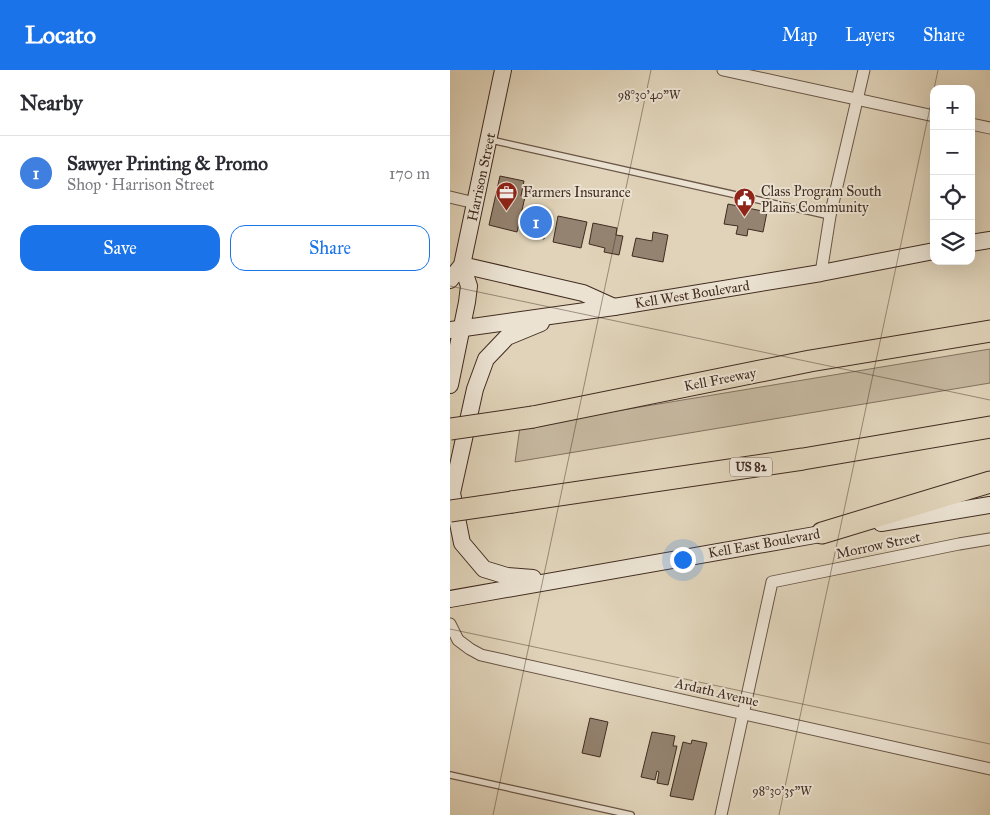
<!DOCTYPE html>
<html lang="en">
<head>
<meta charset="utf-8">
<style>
  :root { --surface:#fff; --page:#f2f2f3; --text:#2b2b33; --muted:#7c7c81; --line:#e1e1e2; --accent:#1a73e8 }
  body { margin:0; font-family:"IM FELL Great Primer",serif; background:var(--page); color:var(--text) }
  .controls { position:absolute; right:15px; top:15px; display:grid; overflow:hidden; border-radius:10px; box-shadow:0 5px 20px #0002 }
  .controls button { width:45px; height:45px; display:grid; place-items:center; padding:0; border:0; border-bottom:1px solid var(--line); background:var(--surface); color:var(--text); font:25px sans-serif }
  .you { position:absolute; left:232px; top:489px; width:18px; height:18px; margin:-12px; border:4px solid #fff; border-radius:50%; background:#1a73e8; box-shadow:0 0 0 8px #1a73e833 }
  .badge { display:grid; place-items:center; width:32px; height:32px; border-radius:50%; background:var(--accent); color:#fff; font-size:16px; font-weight:700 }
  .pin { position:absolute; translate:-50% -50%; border:2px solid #fff; box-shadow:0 1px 5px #0006 }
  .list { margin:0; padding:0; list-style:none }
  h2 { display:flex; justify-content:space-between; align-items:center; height:65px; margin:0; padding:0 20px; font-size:21px }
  h2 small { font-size:16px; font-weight:400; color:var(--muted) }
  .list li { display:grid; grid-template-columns:32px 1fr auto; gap:15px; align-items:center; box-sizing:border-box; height:75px; padding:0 20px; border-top:1px solid var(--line) }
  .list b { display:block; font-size:19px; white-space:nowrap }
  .list p { margin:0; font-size:16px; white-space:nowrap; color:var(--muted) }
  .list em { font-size:16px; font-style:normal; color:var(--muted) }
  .actions { display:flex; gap:10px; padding:15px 20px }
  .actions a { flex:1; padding:11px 0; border:1px solid var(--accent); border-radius:15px; text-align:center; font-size:18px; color:var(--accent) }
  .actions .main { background:var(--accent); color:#fff }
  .icon { flex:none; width:28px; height:28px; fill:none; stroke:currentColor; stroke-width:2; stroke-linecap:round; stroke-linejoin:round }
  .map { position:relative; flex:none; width:540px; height:745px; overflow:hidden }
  header { display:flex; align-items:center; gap:30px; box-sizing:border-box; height:70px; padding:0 25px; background:var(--accent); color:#fff }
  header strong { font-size:24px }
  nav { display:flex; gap:28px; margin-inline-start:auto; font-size:18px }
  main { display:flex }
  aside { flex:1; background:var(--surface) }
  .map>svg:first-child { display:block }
  .green { fill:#c5b79f; stroke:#837260 }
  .building { fill:#948370; stroke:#412c21 }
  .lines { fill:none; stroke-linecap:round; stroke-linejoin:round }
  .lane-casing { stroke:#695647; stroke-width:8 }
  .street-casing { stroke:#695647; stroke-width:13 }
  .secondary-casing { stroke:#412c21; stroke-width:18 }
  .highway-casing { stroke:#412c21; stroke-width:23 }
  .lane { stroke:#ebe2d2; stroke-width:5.5 }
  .street { stroke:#ebe2d2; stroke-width:11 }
  .secondary { stroke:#ebe2d2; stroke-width:16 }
  .highway { stroke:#e0d3b9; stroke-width:21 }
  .highway-bridge-casing { stroke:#412c21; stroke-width:23; stroke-linecap:butt }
  .highway-bridge { stroke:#e0d3b9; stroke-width:21 }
  .ticks { fill:none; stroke:#412c21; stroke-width:1; stroke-opacity:0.45 }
  .labels { text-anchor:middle; stroke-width:4; stroke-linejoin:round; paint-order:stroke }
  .shield { fill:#ebe2d2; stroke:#746356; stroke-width:1 }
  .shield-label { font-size:12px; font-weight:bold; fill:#412c21 }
  .street-label { font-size:14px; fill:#412c21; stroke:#ebe2d2 }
  .poi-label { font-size:14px; fill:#412c21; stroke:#ebe2d2; text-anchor:start }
  .ticks-label { font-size:12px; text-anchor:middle; fill:#412c21; stroke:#ebe2d2; stroke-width:4; stroke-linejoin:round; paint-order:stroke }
</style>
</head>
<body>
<header>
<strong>Locato</strong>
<nav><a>Map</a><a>Layers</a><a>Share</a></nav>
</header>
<main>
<aside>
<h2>Nearby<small></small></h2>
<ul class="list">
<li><span class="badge" style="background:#3f7fe0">1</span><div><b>Sawyer Printing &amp; Promo</b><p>Shop · Harrison Street</p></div><em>170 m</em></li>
</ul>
<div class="actions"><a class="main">Save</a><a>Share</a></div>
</aside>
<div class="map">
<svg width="540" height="745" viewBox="0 0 540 745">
  <rect width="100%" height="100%" fill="#e0d3b9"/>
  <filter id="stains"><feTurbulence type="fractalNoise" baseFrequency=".004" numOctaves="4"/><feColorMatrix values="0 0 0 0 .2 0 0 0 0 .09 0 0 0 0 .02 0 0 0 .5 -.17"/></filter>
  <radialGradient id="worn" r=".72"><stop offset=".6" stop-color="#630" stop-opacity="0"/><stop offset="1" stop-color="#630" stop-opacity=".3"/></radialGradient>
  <path class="green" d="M540,279v34l-475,79 5,-35z"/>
  <g class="building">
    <path d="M50,106l24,5 -3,15 4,1 -8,35 -28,-7z"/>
    <path d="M278,134l39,8 -4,20 -15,-3 -1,7 -11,-2 2,-8 -14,-2z"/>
    <path d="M77,139l23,5 -6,25 -12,-3 1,-4 -10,-2z"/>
    <path d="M108,146l29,6 -6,26 -28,-6z"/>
    <path d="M143,153l24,5 -1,7 7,1 -4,19 -15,-3 1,-4 -16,-4z"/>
    <path d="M203,162l15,3 -5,27 -31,-6 4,-18 16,3z"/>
    <path d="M140,648l18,4 -8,35 -18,-4z"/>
    <path d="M202,662l23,4 -2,10h4l-9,39 -11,-2 2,-11 -2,-1 -2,9 -14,-3z"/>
    <path d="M242,670l15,3 -14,57 -23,-4 13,-54 8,2z"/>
  </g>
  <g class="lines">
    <defs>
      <g id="lane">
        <path d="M41,70l339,76"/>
        <path d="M0,705l181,40"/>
      </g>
      <g id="street">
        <path d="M273,0l211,46"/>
        <path d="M521,54l19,4"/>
        <path d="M0,127l25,6"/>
        <path d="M371,203l9,-57 34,-146"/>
        <path d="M0,554l8,16 12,9 11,6 509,114"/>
        <path d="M271,745l51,-233 187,-38 31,-5"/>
      </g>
      <g id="secondary">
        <path d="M521,173l19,-3"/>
        <path d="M12,195l121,28 31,14"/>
        <path d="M0,210l12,-15 41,-195"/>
        <path d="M0,260l164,-23 207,-34 113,-22"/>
        <path d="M0,315l17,-83 2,-16 -7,-21"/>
        <path d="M431,453l109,-18"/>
        <path d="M83,508l-26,-2 -23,-7 -22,-26 -10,-50 23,-104 11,-30 21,-22 34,-14"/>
        <path d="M0,529l382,-67"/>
      </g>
      <g id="highway">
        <path d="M83,347l277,-56 180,-30"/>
        <path d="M62,432l291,-43 187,-32"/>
        <path d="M372,463l168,-51"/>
      </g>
    </defs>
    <use href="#lane" class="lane-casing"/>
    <use href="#street" class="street-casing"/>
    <use href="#secondary" class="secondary-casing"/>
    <use href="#highway" class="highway-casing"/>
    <use href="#lane" class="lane"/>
    <use href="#street" class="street"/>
    <use href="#secondary" class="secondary"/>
    <use href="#highway" class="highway"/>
    <defs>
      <g id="highway-bridge">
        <path d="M0,359l83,-12"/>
        <path d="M0,441l62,-9"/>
      </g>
    </defs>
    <use href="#highway-bridge" class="highway-bridge-casing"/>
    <use href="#highway-bridge" class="highway-bridge"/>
  </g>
  <path class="ticks" d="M484,19l4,-19M0,216l540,114M0,559l540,115M43,745l158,-745M329,745l155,-726"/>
  <defs>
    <symbol id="office-pin" viewBox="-11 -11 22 30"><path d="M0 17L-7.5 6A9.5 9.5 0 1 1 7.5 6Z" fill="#8f2418" stroke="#ebe2d2"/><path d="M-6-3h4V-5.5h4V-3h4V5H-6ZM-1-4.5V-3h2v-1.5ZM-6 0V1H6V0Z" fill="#fff"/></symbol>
    <symbol id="civic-pin" viewBox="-11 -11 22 30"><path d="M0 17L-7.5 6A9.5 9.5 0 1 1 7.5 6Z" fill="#8f2418" stroke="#ebe2d2"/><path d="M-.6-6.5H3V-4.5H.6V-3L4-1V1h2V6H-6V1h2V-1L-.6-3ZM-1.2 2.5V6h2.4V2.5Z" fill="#fff"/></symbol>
  </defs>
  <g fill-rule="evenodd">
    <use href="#office-pin" x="44" y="110" width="25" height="34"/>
    <use href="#civic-pin" x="282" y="116" width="25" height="34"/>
  </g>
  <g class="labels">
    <rect class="shield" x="280" y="387.5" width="42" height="19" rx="4"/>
    <g class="shield-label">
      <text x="301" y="401">US 82</text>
    </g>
    <g class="street-label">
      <text transform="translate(31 107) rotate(-78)" y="5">Harrison Street</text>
      <text transform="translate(242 224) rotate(-9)" y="5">Kell West Boulevard</text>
      <text transform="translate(270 309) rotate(-11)" y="5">Kell Freeway</text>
      <text transform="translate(314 473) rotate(-10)" y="5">Kell East Boulevard</text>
      <text transform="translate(428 475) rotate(-12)" y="5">Morrow Street</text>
      <text transform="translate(267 622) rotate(13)" y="5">Ardath Avenue</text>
    </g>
    <g class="poi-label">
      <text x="311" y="126">Class Program South<tspan x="311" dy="16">Plains Community</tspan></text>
      <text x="73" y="127">Farmers Insurance</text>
    </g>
  </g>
  <g class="ticks-label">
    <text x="199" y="29">98°30'40"W</text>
    <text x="332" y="725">98°30'35"W</text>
  </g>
  <rect width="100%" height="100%" filter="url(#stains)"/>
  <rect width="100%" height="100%" fill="url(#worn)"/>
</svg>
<div class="controls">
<button>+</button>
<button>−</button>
<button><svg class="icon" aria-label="locate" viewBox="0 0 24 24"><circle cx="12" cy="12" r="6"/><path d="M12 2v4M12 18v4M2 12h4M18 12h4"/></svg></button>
<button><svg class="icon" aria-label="layers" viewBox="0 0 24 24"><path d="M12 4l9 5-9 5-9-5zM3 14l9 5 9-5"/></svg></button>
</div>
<div class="you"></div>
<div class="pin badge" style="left:86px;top:152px;background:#3f7fe0">1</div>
</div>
</main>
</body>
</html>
